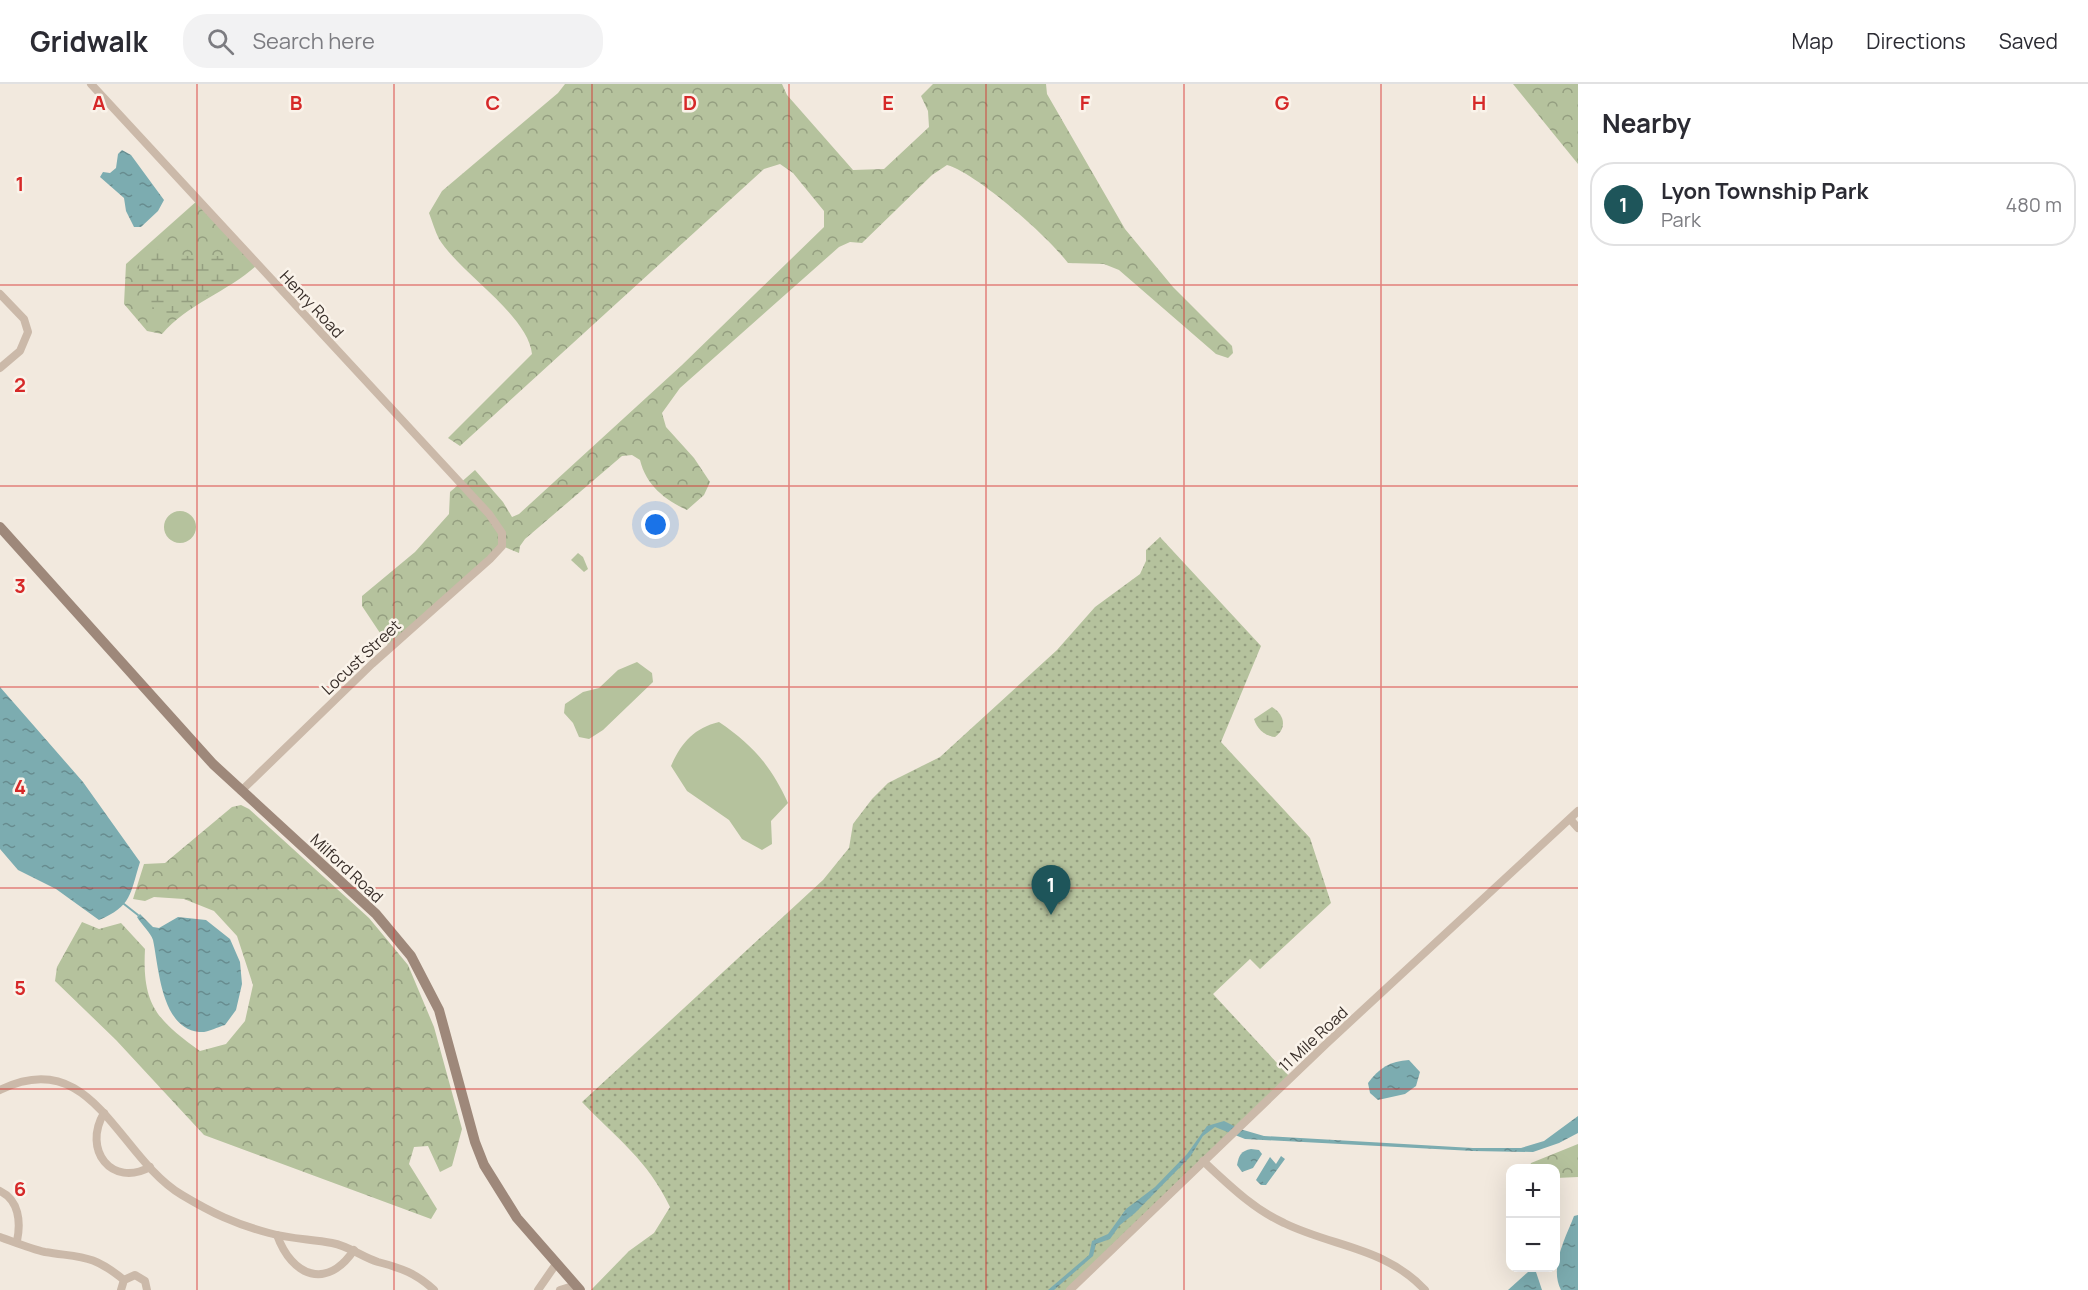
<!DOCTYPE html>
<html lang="en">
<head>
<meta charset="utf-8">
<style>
  :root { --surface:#fff; --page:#f2f2f3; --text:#2b2b33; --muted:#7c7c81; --line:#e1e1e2; --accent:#1e555a }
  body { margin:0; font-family:Manrope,sans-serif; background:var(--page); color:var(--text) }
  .controls { position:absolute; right:18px; bottom:18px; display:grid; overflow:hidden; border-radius:12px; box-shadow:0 6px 24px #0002 }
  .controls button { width:54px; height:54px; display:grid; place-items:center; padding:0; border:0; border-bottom:2px solid var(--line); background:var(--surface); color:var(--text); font:30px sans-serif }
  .you { position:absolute; left:656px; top:441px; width:21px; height:21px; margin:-15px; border:4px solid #fff; border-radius:50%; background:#1a73e8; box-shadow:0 0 0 9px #1a73e833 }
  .badge { display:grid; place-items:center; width:39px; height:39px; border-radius:50%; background:var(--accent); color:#fff; font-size:20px; font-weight:700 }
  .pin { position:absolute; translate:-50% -50px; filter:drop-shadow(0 2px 3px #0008) }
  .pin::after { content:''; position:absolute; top:32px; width:21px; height:18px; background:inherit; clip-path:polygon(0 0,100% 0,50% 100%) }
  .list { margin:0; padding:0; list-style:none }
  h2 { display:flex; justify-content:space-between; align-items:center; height:78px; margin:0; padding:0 24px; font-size:26px }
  h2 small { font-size:20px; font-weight:400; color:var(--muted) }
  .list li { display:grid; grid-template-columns:39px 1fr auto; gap:18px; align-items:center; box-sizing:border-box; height:84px; margin:0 12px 12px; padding:0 12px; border:2px solid var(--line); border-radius:24px }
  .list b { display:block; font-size:22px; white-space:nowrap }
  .list p { margin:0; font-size:20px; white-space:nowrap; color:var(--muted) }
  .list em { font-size:20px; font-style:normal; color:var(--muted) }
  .icon { flex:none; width:33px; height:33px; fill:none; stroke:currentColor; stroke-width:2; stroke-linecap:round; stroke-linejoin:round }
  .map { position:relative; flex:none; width:1578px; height:1206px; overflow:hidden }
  header { display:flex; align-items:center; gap:36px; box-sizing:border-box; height:84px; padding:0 30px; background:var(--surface); border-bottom:2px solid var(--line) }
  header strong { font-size:28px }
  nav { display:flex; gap:33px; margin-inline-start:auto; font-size:21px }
  .search { width:420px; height:54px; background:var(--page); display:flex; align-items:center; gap:15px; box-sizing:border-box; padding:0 21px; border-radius:24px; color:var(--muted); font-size:22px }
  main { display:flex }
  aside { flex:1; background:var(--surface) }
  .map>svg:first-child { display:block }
  .grass { fill:#b5c29d }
  .forest { fill:url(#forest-crowns) }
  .wetland { fill:url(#wetland-marsh) }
  .park { fill:url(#park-dots) }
  .water { fill:url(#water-ripples) }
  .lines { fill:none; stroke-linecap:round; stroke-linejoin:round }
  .stream { stroke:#7cacb0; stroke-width:2 }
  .street { stroke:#cbb9a9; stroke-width:8 }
  .secondary { stroke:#9e887a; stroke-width:10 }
  .grid { fill:none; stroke:#d62828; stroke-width:1.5; stroke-opacity:0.55 }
  .labels { text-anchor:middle; stroke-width:5; stroke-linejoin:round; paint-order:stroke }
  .street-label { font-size:16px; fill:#382e29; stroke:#faf3ea }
  .grid-label { font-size:20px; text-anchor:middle; font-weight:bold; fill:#d62828; stroke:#faf3ea; stroke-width:5; stroke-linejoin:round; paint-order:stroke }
</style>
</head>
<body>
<header>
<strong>Gridwalk</strong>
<div class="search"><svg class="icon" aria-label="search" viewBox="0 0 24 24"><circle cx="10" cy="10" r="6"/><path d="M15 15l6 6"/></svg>Search here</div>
<nav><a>Map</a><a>Directions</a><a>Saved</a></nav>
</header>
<main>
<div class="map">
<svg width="1578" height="1206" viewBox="0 0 1578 1206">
  <defs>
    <pattern id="forest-crowns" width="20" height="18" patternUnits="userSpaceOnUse" patternTransform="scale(1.5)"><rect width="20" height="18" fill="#b5c29d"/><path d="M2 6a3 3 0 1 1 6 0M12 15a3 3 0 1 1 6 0" fill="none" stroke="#949e80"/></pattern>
    <pattern id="wetland-marsh" width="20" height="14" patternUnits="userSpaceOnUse" patternTransform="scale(1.5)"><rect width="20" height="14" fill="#b5c29d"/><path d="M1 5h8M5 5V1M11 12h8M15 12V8" fill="none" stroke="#949e80"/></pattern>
    <pattern id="park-dots" width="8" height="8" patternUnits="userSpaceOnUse" patternTransform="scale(1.5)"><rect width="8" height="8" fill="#b5c29d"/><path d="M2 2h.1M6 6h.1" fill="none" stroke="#949e80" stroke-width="1.8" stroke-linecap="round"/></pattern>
    <pattern id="water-ripples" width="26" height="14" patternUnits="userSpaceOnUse" patternTransform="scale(1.5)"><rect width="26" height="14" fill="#7cacb0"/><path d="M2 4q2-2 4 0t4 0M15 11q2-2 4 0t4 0" fill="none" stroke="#678c8f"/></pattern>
  </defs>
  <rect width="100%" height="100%" fill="#f2e9de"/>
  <g class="grass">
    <circle cx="180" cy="443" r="16"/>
    <path d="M578,469l5,4 5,12 -4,3 -13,-12z"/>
    <path d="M637,578l15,11 1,9 -50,48 -14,9 -10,-2 -6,-14 -9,-10 1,-9 18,-12 16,-4 19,-18z"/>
    <path d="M719,638c34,23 52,44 69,81l-17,18 1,23 -10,6 -20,-11 -13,-19 -42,-29 -16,-25c10,-23 23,-38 48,-44z"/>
  </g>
  <g class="forest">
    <path d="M565,0h217l5,11 66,75 31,-1 45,-42 -1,-16 -7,-15 12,-12h113l1,10 78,135 48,58 59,59 1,7 -5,5 -12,-4 -97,-84 -15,-6 -36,-1c-20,-26 -90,-89 -121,-98l-15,10 -70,68 -12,-1 -11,5 -159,141 -18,25 4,14 28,31 16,24 -6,13 -17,15c-22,-10 -41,-25 -47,-50l-8,-5 -10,1 -97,83 -5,7 -1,7 -17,-7 -112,102 -28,-42v-10l53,-44 34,-38 1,-22 25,-22 28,32 9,15 7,-3 163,-149 142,-138v-16l-31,-38 -13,-9 -16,5 -304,277 -12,-8 84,-84c-4,-39 -73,-82 -93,-115 -4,-8 -7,-18 -10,-26l13,-22 116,-98z"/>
    <path d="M1513,0h65v80z"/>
    <path d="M198,116l59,65c-28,26 -70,39 -95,69l-15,-3 -23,-27 2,-40z"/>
    <path d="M241,721l8,4 120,109 39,47 26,62 28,102 -10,37 -12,6 -12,-26 -14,1 -5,17 28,45 -6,10 -227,-84 -88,-95 -61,-59 2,-14 25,-45 17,7 22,-6 24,26c-3,56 12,71 55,102l26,-7 19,-23 8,-36 -16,-49 -23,-25 -30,-12 -30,-2 -9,4 -12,-2 11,-35 21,-1 67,-56z"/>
    <path d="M1578,1060v33l-22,1v-10h-27l2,-5z"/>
  </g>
  <g class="wetland">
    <path d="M151,165c14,0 24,4 37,7 16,3 44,-6 55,9l-11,15 -56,34 -11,1c-27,-15 -28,-29 -25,-58z"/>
    <path d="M1272,623c13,8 15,21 3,30 -10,-1 -18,-8 -21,-18z"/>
  </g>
  <path class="park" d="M1160,453l101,109 -40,96 89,96 21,65 -71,66 -10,-10 -37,35 77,83 -221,213h-478l38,-39 25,-18 16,-26c-23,-48 -53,-68 -88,-105l241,-222 26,-32 4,-24 19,-25 16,-16 52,-26 117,-107 38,-43 45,-33 6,-13v-11z"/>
  <g class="water">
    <path d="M122,66l9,5 33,45 -6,11 -17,16h-7l-8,-16 -2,-13 -24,-21 3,-5 7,1 6,-5 2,-14z"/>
    <path d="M0,603l83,95 57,80c-10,32 -8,44 -41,58l-43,-31 -38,-19 -18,-21z"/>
    <path d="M140,830l13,13 6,1 19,-11 28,3 24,19 10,23 2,22 -6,26 -11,15c-8,2 -17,8 -26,7 -38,-4 -40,-64 -46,-92 -2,-7 -12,-16 -16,-23z"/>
    <path d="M1409,976l11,12 -4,14 -11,8 -27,6 -8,-7 -2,-10c11,-15 22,-22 41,-23z"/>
    <path d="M1578,1032v17l-19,10 -26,9 -60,-1 -228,-12 -30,-12 -12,9 -13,21 -55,56 -15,12 -10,14 -14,5 -3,12 -39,34h-6l41,-35 3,-14 16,-7 18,-25 29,-22 32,-33 20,-28 17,-5 16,8 24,7 209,12h48l23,-7z"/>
    <path d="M1251,1065l8,1 3,4 -9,14 -11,4 -5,-7c2,-10 4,-14 14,-16z"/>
    <path d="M1281,1072l4,3 -19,26h-5l-5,-5 14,-23 6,7z"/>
    <path d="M1578,1131v75h-17c-12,-23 5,-53 13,-74z"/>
    <path d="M1528,1188h8l6,18h-34z"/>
  </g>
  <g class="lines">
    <path class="stream" d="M124,820l14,11"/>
    <g class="street">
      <path d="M91,0l398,430 13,19v13l-12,13 -118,105 -131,127"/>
      <path d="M0,210l24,25 4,13 -8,19 -20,17"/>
      <path d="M1570,735l8,9"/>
      <path d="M0,1006c93,-46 117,66 182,105 30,18 53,29 87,38 21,6 42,6 63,10 17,3 30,14 46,19 23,6 38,11 56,28"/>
      <path d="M104,1029c-22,37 8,75 46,54"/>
      <path d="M1203,1077c25,23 50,48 81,62 49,24 101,24 141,67"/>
      <path d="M0,1107c19,9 21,31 17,50"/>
      <path d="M277,1151c15,42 50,55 77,15"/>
      <path d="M0,1153c14,5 31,12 45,15 38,6 47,2 79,28"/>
      <path d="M121,1206l3,-10 11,-5 10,6 2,9"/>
      <path d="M538,1206l18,-26"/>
      <path d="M560,1206l16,-5"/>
      <path d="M1070,1206l256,-246 252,-233"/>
    </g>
    <path class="secondary" d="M0,443l213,237 163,150 35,42 28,54 36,132 9,23 33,53 63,72"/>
  </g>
  <path class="grid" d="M197,0v1206M394,0v1206M592,0v1206M789,0v1206M986,0v1206M1184,0v1206M1381,0v1206M0,201h1578M0,402h1578M0,603h1578M0,804h1578M0,1005h1578"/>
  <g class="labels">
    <g class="street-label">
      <text transform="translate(312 220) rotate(47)" y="6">Henry Road</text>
      <text transform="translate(361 573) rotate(-43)" y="6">Locust Street</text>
      <text transform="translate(347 784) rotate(43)" y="6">Milford Road</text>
      <text transform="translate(1313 955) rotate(-43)" y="6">11 Mile Road</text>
    </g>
  </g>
  <g class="grid-label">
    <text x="99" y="26">A</text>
    <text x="296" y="26">B</text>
    <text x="493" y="26">C</text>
    <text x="690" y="26">D</text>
    <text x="888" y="26">E</text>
    <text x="1085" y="26">F</text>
    <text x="1282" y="26">G</text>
    <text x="1479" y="26">H</text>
    <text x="20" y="107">1</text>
    <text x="20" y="308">2</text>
    <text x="20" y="509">3</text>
    <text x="20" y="710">4</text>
    <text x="20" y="911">5</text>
    <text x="20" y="1112">6</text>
  </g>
</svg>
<div class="controls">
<button>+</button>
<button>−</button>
</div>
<div class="you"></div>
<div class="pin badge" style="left:1051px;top:831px">1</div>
</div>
<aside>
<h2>Nearby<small></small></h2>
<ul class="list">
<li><span class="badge">1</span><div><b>Lyon Township Park</b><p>Park</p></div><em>480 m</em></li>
</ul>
</aside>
</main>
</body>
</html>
